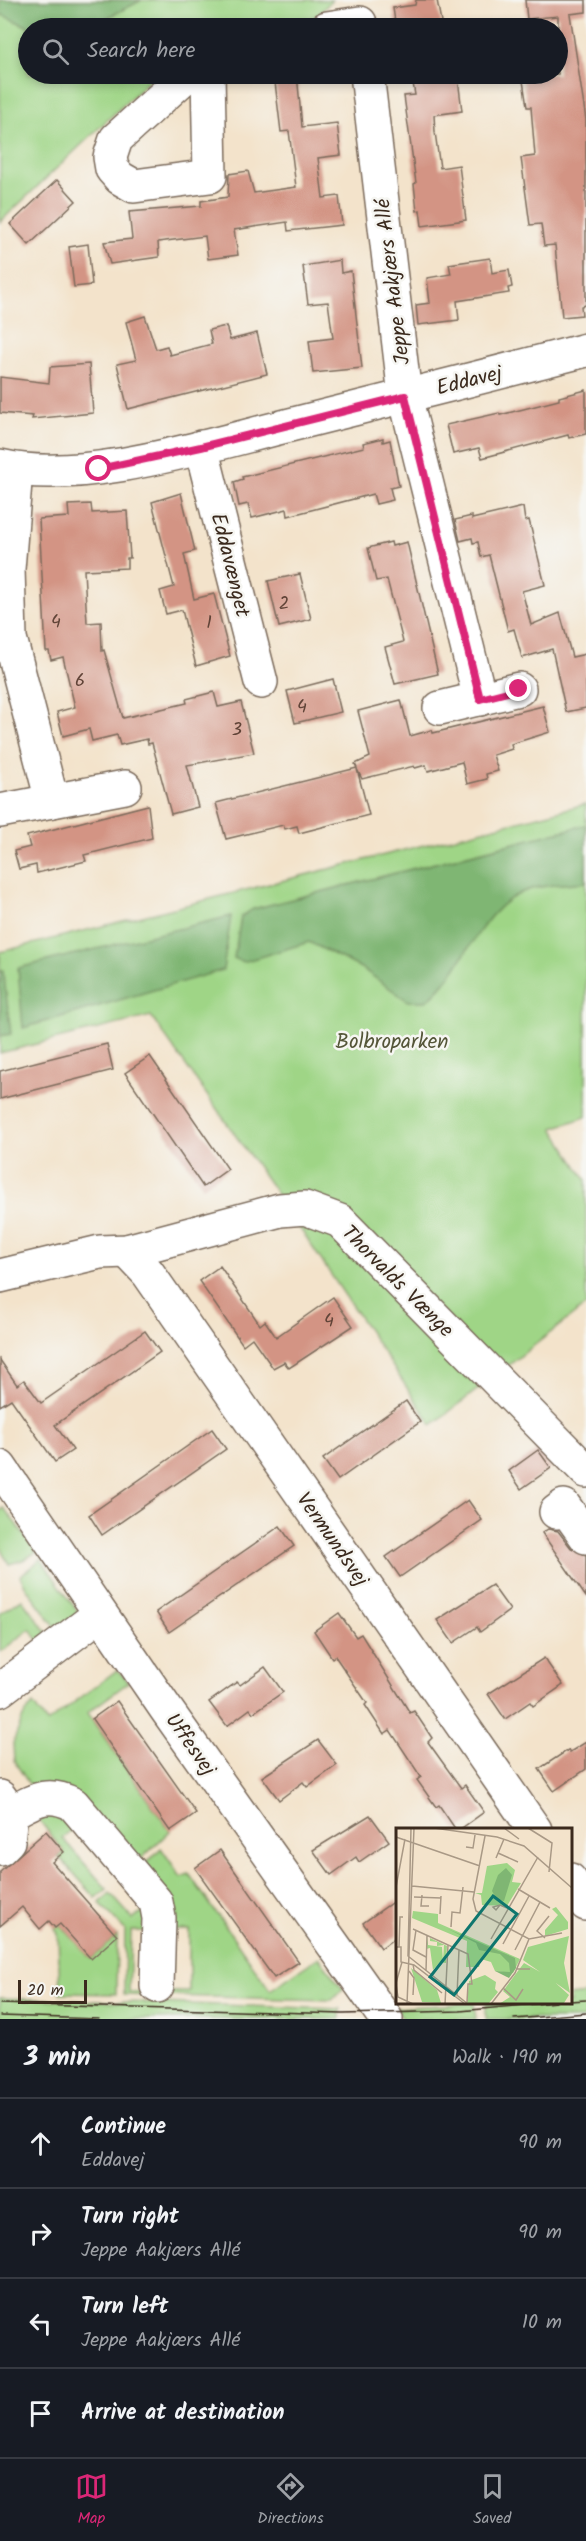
<!DOCTYPE html>
<html lang="en">
<head>
<meta charset="utf-8">
<style>
  :root { --surface:#171b24; --page:#242831; --text:#f1f3f6; --muted:#9ea1a6; --line:#363941; --accent:#db2777 }
  body { margin:0; font-family:Kalam,sans-serif; background:var(--page); color:var(--text) }
  .scale { position:absolute; left:18px; bottom:15px; width:69px; box-sizing:border-box; padding-left:6px; border:3px solid #3b2a1e; border-top:0; font-size:16px; line-height:21px; white-space:nowrap; color:#3b2a1e; -webkit-text-stroke:4px #f6f6f2; paint-order:stroke }
  .stop { position:absolute; width:18px; height:18px; margin:-14px; border:4px solid #db2777; border-radius:50%; background:#fff }
  .stop.end { background:#db2777; border-color:#fff; box-shadow:0 2px 6px #0008 }
  .list { margin:0; padding:0; list-style:none }
  h2 { display:flex; justify-content:space-between; align-items:center; height:78px; margin:0; padding:0 24px; font-size:26px }
  h2 small { font-size:20px; font-weight:400; color:var(--muted) }
  .list li { display:grid; grid-template-columns:39px 1fr auto; gap:18px; align-items:center; box-sizing:border-box; height:90px; padding:0 24px; border-top:2px solid var(--line) }
  .list b { display:block; font-size:22px; white-space:nowrap }
  .list p { margin:0; font-size:20px; white-space:nowrap; color:var(--muted) }
  .list em { font-size:20px; font-style:normal; color:var(--muted) }
  .icon { flex:none; width:33px; height:33px; fill:none; stroke:currentColor; stroke-width:2; stroke-linecap:round; stroke-linejoin:round }
  .map { position:relative; flex:none; width:586px; height:2019px; overflow:hidden }
  .search { position:absolute; background:var(--surface); box-shadow:0 3px 9px #0003; left:18px; right:18px; top:18px; height:66px; display:flex; align-items:center; gap:15px; box-sizing:border-box; padding:0 21px; border-radius:33px; color:var(--muted); font-size:22px }
  .sheet { height:438px; background:var(--surface) }
  nav { display:flex; justify-content:space-around; align-items:center; box-sizing:border-box; height:84px; border-top:2px solid var(--line); background:var(--surface); font-size:16px; color:var(--muted) }
  nav a { display:grid; justify-items:center; gap:3px }
  nav .on { color:var(--accent) }
  .map>svg:first-child { display:block }
  .green { fill:#9fd586; stroke:#6d8052; stroke-width:1.5 }
  .forest { fill:#7fb673; stroke:#5d7048; stroke-width:1.5 }
  .building { fill:#d39484 }
  .lines { fill:none; stroke-linecap:round; stroke-linejoin:round }
  .minor-casing { stroke:#7b6b5b; stroke-width:36 }
  .minor { stroke:#fff; stroke-width:33 }
  .tram { stroke:#3b2a1e; stroke-width:1.5 }
  .route { stroke:#db2777; stroke-width:8 }
  .labels { text-anchor:middle; stroke-width:5; stroke-linejoin:round; paint-order:stroke }
  .number-label { font-size:18px; fill:#614438 }
  .street-label { font-size:21px; fill:#3b2a1e; stroke:#f6f6f2 }
  .park-label { font-size:21px; fill:#545538; stroke:#f6f6f2 }
  .inset-road { fill:none; stroke:#a99986; stroke-width:1.5 }
  .view { fill:#0f766e; fill-opacity:0.15; stroke:#0f766e; stroke-width:3 }
  .inset-edge { fill:none; stroke:#3b2a1e; stroke-width:3 }
</style>
</head>
<body>
<div class="map">
<svg width="586" height="2019" viewBox="0 0 586 2019">
  <rect width="100%" height="100%" fill="#f6f6f2"/>
  <filter id="ink" filterUnits="userSpaceOnUse"><feTurbulence type="fractalNoise" baseFrequency=".0167" numOctaves="2"/><feDisplacementMap in="SourceGraphic" scale="12" xChannelSelector="R" yChannelSelector="G"/><feConvolveMatrix kernelMatrix="1 2 1 2 8 2 1 2 1" color-interpolation-filters="sRGB"/></filter>
  <filter id="wash" filterUnits="userSpaceOnUse"><feTurbulence type="fractalNoise" baseFrequency=".008" numOctaves="4" result="noise"/><feDisplacementMap in="SourceGraphic" scale="24" xChannelSelector="R" yChannelSelector="G"/><feGaussianBlur stdDeviation="1.35" result="paint"/><feColorMatrix in="noise" values="0 0 0 0 0 0 0 0 0 0 0 0 0 0 0 0 0 1.4 0 .05"/><feComposite in="paint" operator="in"/></filter>
  <g filter="url(#wash)">
    <rect width="100%" height="100%" fill="#f3e3cb"/>
    <g class="green">
      <path d="M0,0h332l-16,17 -94,11h-194v46h128l-156,148z"/>
      <path d="M586,804v313l-33,11 33,52v125l-154,120 -160,-238 -121,-171 -151,37v-101z"/>
      <path d="M4,1508l33,44 -14,8 -14,4 -9,-17v-36z"/>
      <path d="M41,1559l39,56 -22,15 -31,-41 -7,-13z"/>
      <path d="M22,1599l29,39 -9,7 -12,-16 -30,23v-39z"/>
      <path d="M117,1670l12,12 -42,31 83,118 -32,31 -105,-72 -19,-29 -1,-18 10,-26 10,-13 14,19z"/>
      <path d="M54,1806l23,19 -15,13 45,51 -11,9 -37,-41 5,-5 -28,-36z"/>
      <path d="M161,1848l20,29 8,-3 81,116 49,-33 24,32 -11,11 -208,-5 1,-65 -25,-27 10,-10 23,26 13,-10 3,22h-18l-2,61h60v-62h-17l-30,-62z"/>
      <path d="M60,1924l31,35 26,-23 -1,58 -56,-1 -2,-59 -3,-6z"/>
      <path d="M586,1994v25h-100v-16l84,-1v-6z"/>
      <path d="M0,1998l340,11v10h-340z"/>
      <path d="M474,2003l2,16h-73l-8,-11z"/>
    </g>
    <g class="forest">
      <path d="M0,0h142l-43,22 -31,6h-37l-31,-14z"/>
      <path d="M586,825v57c-18,2 -38,2 -55,7 -52,15 -65,82 -105,112h-18l-47,-33 -52,-26 -66,20 -9,-4 7,-41 12,-8z"/>
      <path d="M231,916l-8,54 -200,58 -5,-60z"/>
      <path d="M3,970l8,64 -11,2v-65z"/>
    </g>
    <g id="blocks">
      <g class="building">
        <path d="M416,0h21l5,27 -46,1 -3,-20 22,-3z"/>
        <path d="M525,0h61v12l-16,2 16,106v185l-5,1 1,9 -20,2 -7,-72 -11,1 -3,-22 -11,1 -9,-67 14,-2 -4,-49h-4l-5,-33h36v-58l-31,3z"/>
        <path d="M274,74h23l5,53 35,-4 4,32 -23,3 5,40 16,-2 3,29 -54,6 -1,-9 -53,8 4,25 -30,4 -3,-23 -47,6 1,15 -49,7 -6,-22 28,-3 -3,-27 72,-6v-5l27,-4 1,-23 19,-3 6,22 42,-6 -7,-56 -8,1z"/>
        <path d="M455,78l3,1 4,32 -28,4 1,17 5,36 19,-3 7,55 -44,6 -2,-16 -3,1 -3,-27 2,-1 -12,-87 11,-1 -2,-12z"/>
        <path d="M57,180l19,21 -47,44 -19,-21z"/>
        <path d="M88,244l4,41 -18,2 -5,-40z"/>
        <path d="M490,258l2,15 17,-3 3,17 -4,1 1,5 -52,8 2,19 -41,5 -2,-20 14,-2 -3,-25 24,-4 -2,-10z"/>
        <path d="M340,260l1,13 10,-2 11,97 -49,5 -4,-32 24,-3 -5,-36 -20,2 -5,-38z"/>
        <path d="M145,316l11,33 11,-3 3,9 42,-11 -3,-14 17,-4 4,14 27,-7 10,41 -139,35 -11,-45 19,-4 -10,-38z"/>
        <path d="M89,364l4,49 -61,6 1,-3 -33,-3v-36l49,6 1,-16z"/>
        <path d="M586,390v44l-17,4 -1,-3 -86,23 -3,-10 -26,6 -7,-29 53,-12 1,2 59,-15v-3z"/>
        <path d="M383,438v4l7,-2 9,46 -9,2 3,12 -17,4 -3,-10 -85,22 -1,-7 -35,9 -4,-14 -9,2 -5,-24 9,-3 -1,-2 122,-30 -1,-4z"/>
        <path d="M181,493l14,58 -11,3 10,45 20,-5 16,62 -34,10 -14,-56 -16,4 -6,-23 14,-4 -22,-85z"/>
        <path d="M91,504l1,9 35,-2 3,47h-3v10l-43,2 3,53 14,-1 1,29 2,-1 19,68 64,-15 -1,-4 28,-7 4,15 23,-5 13,51 -67,12 11,42 -27,7 -19,-71 -4,1 -1,-5 -27,6 -3,-10 -25,6 -3,-12 -26,7 -6,-24 18,-5 -12,-50 -12,3 -2,-9h-3l-7,-132 30,-2 -1,-12z"/>
        <path d="M523,507l2,14 4,-1 16,65 -23,6 9,34 29,-12 12,44 14,-3v54l-20,4 -14,-63 -30,9 -8,-29 -6,2 -19,-76 -8,2 -3,-15 -5,1 -1,-5 -12,3 -5,-21 17,-4v3z"/>
        <path d="M391,542l1,4 15,-4 31,132 -43,10 -10,-37 18,-5 -16,-63 -11,2 -8,-33z"/>
        <path d="M300,574l11,45 -32,8 -11,-46z"/>
        <path d="M333,679l8,33 -46,11 -8,-32z"/>
        <path d="M401,700l9,36 22,-6 1,3 110,-27 7,26 -39,12 1,5 -3,1 -16,5 5,16 -12,3 1,5 -20,5 -5,-22 -34,9 -2,-6 -11,3 -1,-2 -52,13 -5,-10 12,46 -70,18 -2,-7 -12,3 -2,-4 -57,14 -10,-36 141,-35 -2,-4 15,-7 -12,-46z"/>
        <path d="M148,805l4,33 -68,17 2,6 -49,12 -1,-8 -17,4 -5,-18 16,-4 -3,-11z"/>
        <path d="M107,1044l6,26 -113,29v-28z"/>
        <path d="M150,1056l78,113 -25,18 -78,-114z"/>
        <path d="M220,1266l40,59 5,-4 11,16 57,-40 20,29 -64,42 -5,-6 -11,6 -21,-30 -9,7 -44,-64z"/>
        <path d="M145,1331l15,21 -105,73 18,25 -18,12 -44,-63 -11,7v-46l17,25 7,-5 17,23z"/>
        <path d="M406,1401l14,21 -82,58 -15,-21z"/>
        <path d="M212,1429l14,20 -124,86 -13,-20z"/>
        <path d="M538,1450l13,18 -30,21 -12,-18z"/>
        <path d="M468,1500l14,20 -82,57 -14,-20z"/>
        <path d="M280,1526l14,20 -125,86 -13,-20z"/>
        <path d="M548,1529l10,2 13,17 15,7v42l-44,-64z"/>
        <path d="M492,1585l18,25 -30,22 -3,-5 -24,16 -16,-23z"/>
        <path d="M339,1613l17,24 5,-3 49,79 4,-2 18,27 -4,4 33,46 4,-3 19,27 -25,18h-3l-17,-25 -3,2 -19,-27 4,-3 -31,-47 -6,4 -19,-29 2,-2 -32,-47 -3,2 -18,-27z"/>
        <path d="M544,1658l19,27 -30,21 -3,-4 -25,17 -17,-25z"/>
        <path d="M265,1667l18,25 -30,21 -3,-4 -23,17 -18,-24 28,-20 3,3z"/>
        <path d="M117,1701l79,112 -26,18 -78,-112z"/>
        <path d="M318,1740l19,25 -30,22 -4,-5 -24,18 -17,-23z"/>
        <path d="M586,1742v27l-32,22 -15,-22 29,-19 2,2z"/>
        <path d="M370,1815l19,26 -30,21 -3,-5 -25,18 -18,-25z"/>
        <path d="M46,1831l18,21 -12,10 65,74 -26,23 -31,-35 -5,4 -6,-7 -9,8 -18,-22 -22,19v-54z"/>
        <path d="M220,1850l79,112 -25,16 -79,-110z"/>
        <path d="M397,1899v37l-16,12 -18,-25z"/>
      </g>
    </g>
  </g>
  <g filter="url(#ink)">
    <use href="#blocks" fill-opacity="0" stroke="#7b6b5b" stroke-width="1.5"/>
    <g class="lines">
      <defs>
        <g id="minor">
          <path d="M327,28l33,-5"/>
          <path d="M188,74l-72,65 -6,18 2,12 8,9 14,8 76,-10 -2,-102"/>
          <path d="M367,74l38,322 75,303"/>
          <path d="M201,447l60,235"/>
          <path d="M0,466c80,19 202,-19 282,-39 101,-25 203,-51 304,-77"/>
          <path d="M16,470l-8,99 2,69 42,163"/>
          <path d="M440,708l79,-19"/>
          <path d="M0,811l125,-24"/>
          <path d="M127,1251l21,22 387,557"/>
          <path d="M0,1276l100,-24 27,-1 153,-41 25,-2 35,13 246,250"/>
          <path d="M0,1467l166,242 220,310"/>
          <path d="M556,1512l8,-6 22,31"/>
          <path d="M0,1690l100,-76"/>
          <path d="M0,1797l11,16 -3,28 -8,8"/>
          <path d="M11,1813c24,-13 36,-22 62,-9l83,98 3,16 -2,68"/>
          <path d="M570,1880l16,24"/>
        </g>
      </defs>
      <use href="#minor" class="minor-casing"/>
      <use href="#minor" class="minor"/>
      <g class="tram">
        <path d="M570,2001l16,-1"/>
        <path d="M0,2004l343,10 117,-3 96,-9"/>
        <path d="M0,2016l99,3"/>
        <path d="M514,2019l72,-6"/>
      </g>
    </g>
  </g>
  <g class="lines" filter="url(#ink)">
    <path class="route" d="M99,469l102,-22 204,-51 75,303 39,-10"/>
  </g>
  <g class="labels">
    <g class="number-label">
      <text x="284" y="609">2</text>
      <text x="56" y="627">4</text>
      <text x="209" y="628">1</text>
      <text x="80" y="686">6</text>
      <text x="302" y="712">4</text>
      <text x="237" y="735">3</text>
      <text x="329" y="1326">4</text>
    </g>
    <g class="street-label">
      <text transform="translate(392 282) rotate(-97)" y="7">Jeppe Aakjærs Allé</text>
      <text transform="translate(469 380) rotate(-14)" y="7">Eddavej</text>
      <text transform="translate(231 565) rotate(76)" y="7">Eddavænget</text>
      <text transform="translate(398 1281) rotate(45)" y="7">Thorvalds Vænge</text>
      <text transform="translate(333 1539) rotate(55)" y="7">Vermundsvej</text>
      <text transform="translate(191 1744) rotate(55)" y="7">Uffesvej</text>
    </g>
    <g class="park-label">
      <text x="392" y="1048">Bolbroparken</text>
    </g>
  </g>
  <g transform="translate(396 1828)">
    <rect width="176" height="176" fill="#f3e3cb"/>
    <path d="M111,35l8,7 -3,12 9,1 -14,23 -25,-1 -1,-10 -6,-2h7l5,-27zM160,79l12,15v7l-23,7v-6l13,-15 -6,-6zM17,83l25,3v9l82,36 -7,14 -18,-2 -4,-9 -10,-3 -2,8h-13l1,-26 -55,-23zM173,108l-5,27 6,30 -47,-33 5,-13zM32,109v8l14,2 1,14 1,-16 -7,1v-4l-7,-1v-3l17,8 -1,17 -6,-1 -7,8 -3,-22 -4,1zM128,135l25,14 20,18 -5,8 -65,1 11,-7 -7,-6zM15,140l26,22 4,13 -19,-1zM89,147l11,7 -1,7 3,3 -9,11h-23l-20,-14 21,14 2,-22z" fill="#9fd586"/>
    <path d="M110,40l6,7 -8,26 -7,-1 -5,-9 6,-16zM52,101l67,29 1,10 -7,10 -14,-7 15,1 -1,-9 -9,-9 -21,-4 -3,-7z" fill="#7fb673"/>
    <path class="inset-road" d="M15,0l-3,128 60,48M38,0l63,9 27,9 48,42M108,0l15,11M132,0l24,15 -3,29M89,8l-12,63 3,12 53,28 33,-6M0,9l84,29M70,19l7,1 2,-13M102,25l20,9M100,30l8,-19M16,58l62,6M0,59l9,-48M122,61l32,19M26,67l-1,11h8M18,69l27,1M104,77l-4,5 -3,-3 7,-2 7,3M44,86l1,-18M55,99l1,-15 8,1 3,-26M17,101l55,25 4,30h-4l-1,18M20,102l-3,20 13,7M149,110l-8,-7 12,-15M95,111l47,-82M107,116l26,-48M0,119h5v15l13,3 51,39M3,119l1,-30h3M119,122l25,-48M17,136l1,6 28,23M121,141h13h-7M13,143l5,7 -1,17M30,143l1,-36M0,155l6,-21M0,156l2,13 15,7M107,160l13,12 7,-11M61,167l2,-45M11,176l7,-176M49,176l3,-59M95,176l24,-31 14,-34"/>
    <path class="view" d="M97,68l24,18 -63,81 -24,-18z"/>
    <rect width="176" height="176" class="inset-edge"/>
  </g>
</svg>
<div class="scale">20 m</div>
<div class="stop" style="left:99px;top:469px"></div>
<div class="stop end" style="left:519px;top:689px"></div>
<div class="search"><svg class="icon" aria-label="search" viewBox="0 0 24 24"><circle cx="10" cy="10" r="6"/><path d="M15 15l6 6"/></svg>Search here</div>
</div>
<section class="sheet">
<h2>3 min<small>Walk · 190 m</small></h2>
<ul class="list">
<li><svg class="icon" aria-label="ahead" viewBox="0 0 24 24"><path d="M12 20V5M6 11l6-6 6 6"/></svg><div><b>Continue</b><p>Eddavej</p></div><em>90 m</em></li>
<li><svg class="icon" aria-label="right" viewBox="0 0 24 24"><path d="M7 20v-9h11M14 6l5 5-5 5"/></svg><div><b>Turn right</b><p>Jeppe Aakjærs Allé</p></div><em>90 m</em></li>
<li><svg class="icon" aria-label="left" viewBox="0 0 24 24"><path d="M17 20v-9H6M10 6l-5 5 5 5"/></svg><div><b>Turn left</b><p>Jeppe Aakjærs Allé</p></div><em>10 m</em></li>
<li><svg class="icon" aria-label="arrive" viewBox="0 0 24 24"><path d="M6 21V4h12l-3 4 3 4H6"/></svg><div><b>Arrive at destination</b></div></li>
</ul>
</section>
<nav>
<a class="on"><svg class="icon" aria-label="map" viewBox="0 0 24 24"><path d="M3 6l6-2 6 2 6-2v14l-6 2-6-2-6 2zM9 4v14M15 6v14"/></svg>Map</a>
<a><svg class="icon" aria-label="directions" viewBox="0 0 24 24"><path d="M12 3l9 9-9 9-9-9zM9 14v-3h6M13 9l2 2-2 2"/></svg>Directions</a>
<a><svg class="icon" aria-label="saved" viewBox="0 0 24 24"><path d="M7 4h10v16l-5-4-5 4z"/></svg>Saved</a>
</nav>
</body>
</html>
